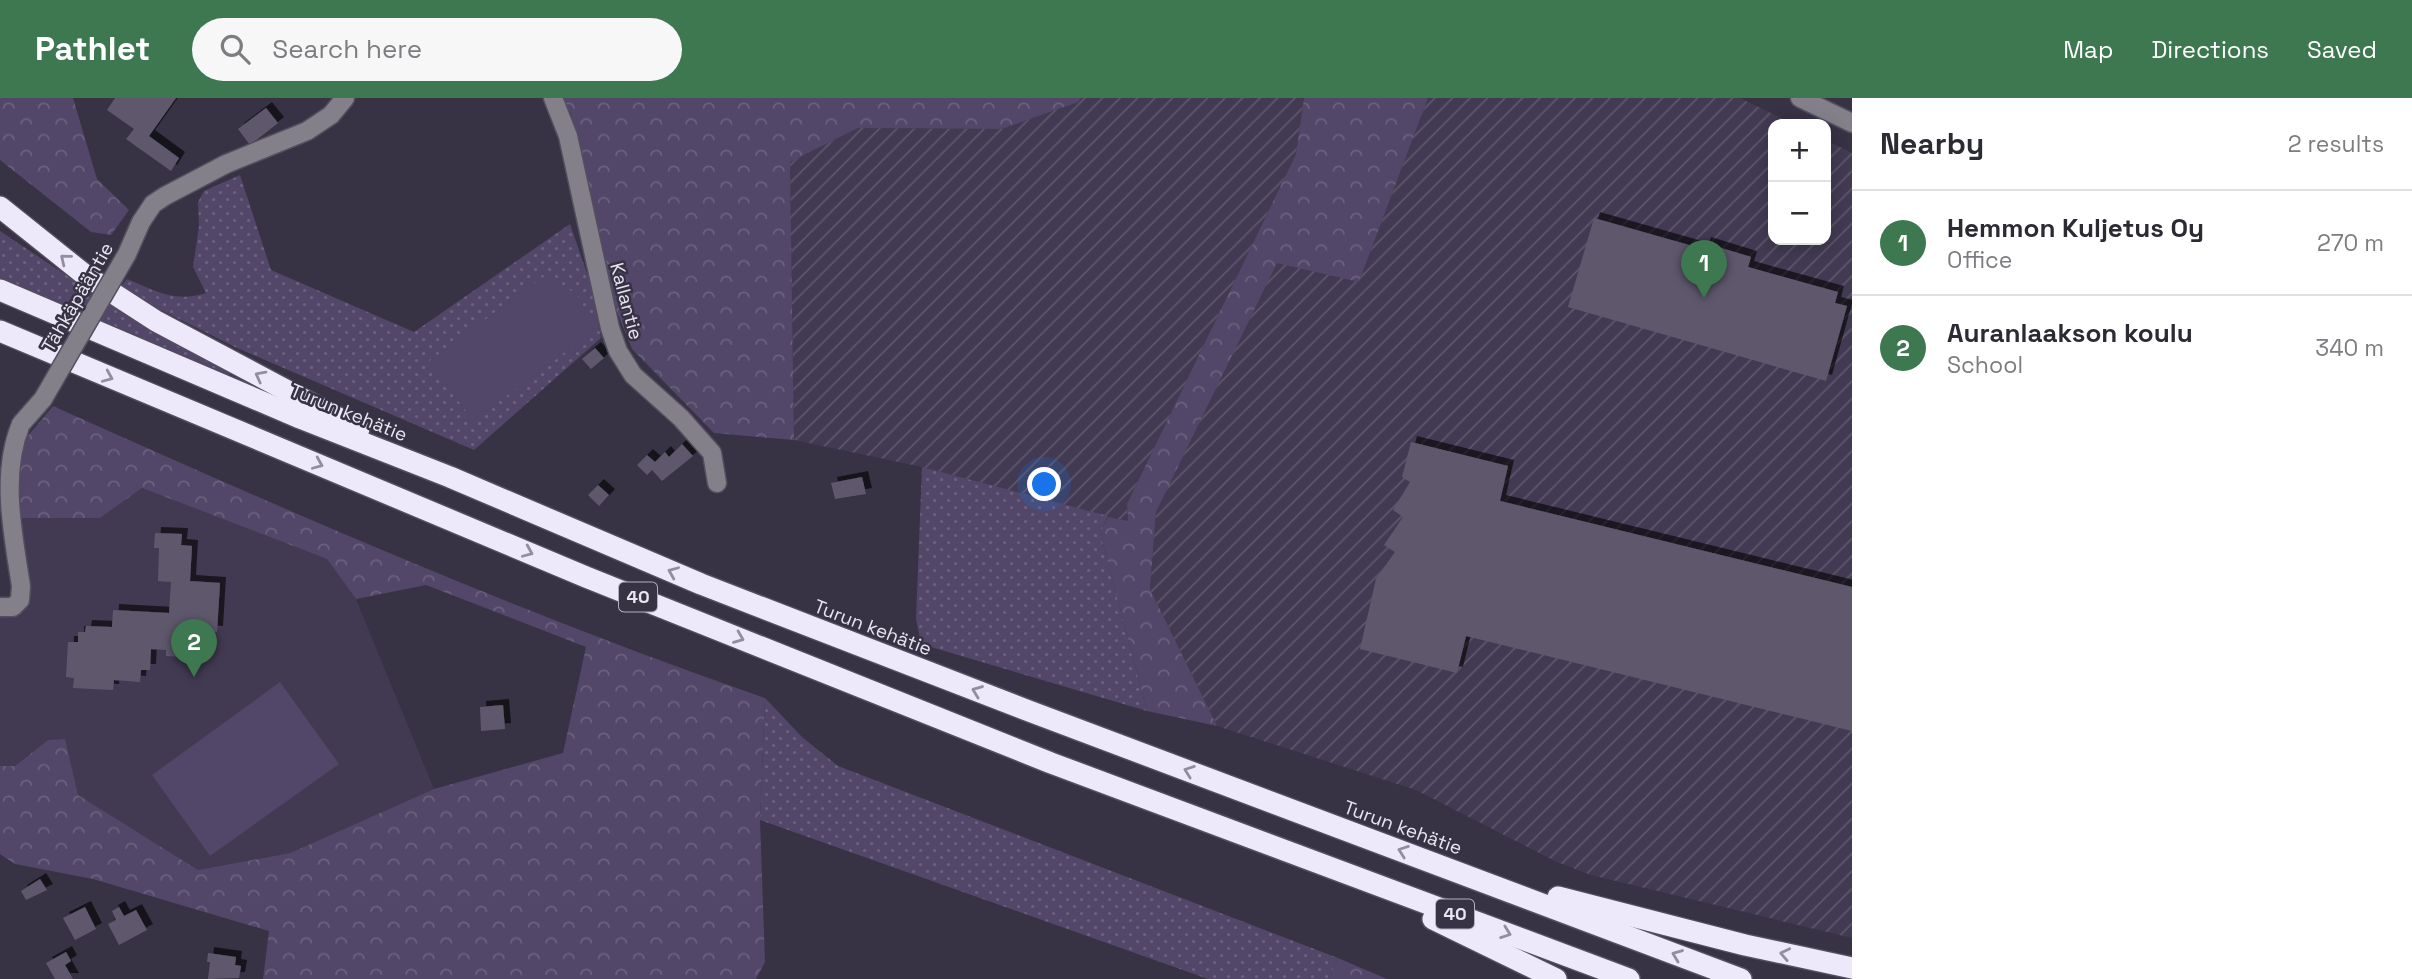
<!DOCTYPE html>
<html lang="en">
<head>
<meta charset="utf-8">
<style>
  :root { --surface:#fff; --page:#f7f7f7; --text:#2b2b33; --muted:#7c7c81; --line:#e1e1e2; --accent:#3d7850 }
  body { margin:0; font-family:"Space Grotesk",sans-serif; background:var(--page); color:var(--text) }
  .controls { position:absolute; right:21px; top:21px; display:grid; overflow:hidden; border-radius:14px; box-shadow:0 4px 18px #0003 }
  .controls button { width:63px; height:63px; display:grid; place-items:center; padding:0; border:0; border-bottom:2px solid var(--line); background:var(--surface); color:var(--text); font:35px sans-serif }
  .you { position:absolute; left:1045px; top:387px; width:24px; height:24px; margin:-18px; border:5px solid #fff; border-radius:50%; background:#1a73e8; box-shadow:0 0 0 10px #1a73e833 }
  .badge { display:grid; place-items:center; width:46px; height:46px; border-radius:50%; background:var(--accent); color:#fff; font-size:23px; font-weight:700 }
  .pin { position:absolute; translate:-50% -58px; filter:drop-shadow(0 2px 4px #0008) }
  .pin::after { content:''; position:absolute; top:37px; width:24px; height:21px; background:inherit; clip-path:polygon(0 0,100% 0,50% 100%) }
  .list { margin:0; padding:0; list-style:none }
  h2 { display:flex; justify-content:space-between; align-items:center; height:91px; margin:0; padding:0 28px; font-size:30px }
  h2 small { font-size:23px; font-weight:400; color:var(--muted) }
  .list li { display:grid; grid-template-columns:46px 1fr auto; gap:21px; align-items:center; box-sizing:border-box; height:105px; padding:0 28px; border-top:2px solid var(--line) }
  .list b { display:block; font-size:26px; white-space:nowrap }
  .list p { margin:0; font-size:23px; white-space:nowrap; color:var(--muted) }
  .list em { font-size:23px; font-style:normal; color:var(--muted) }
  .icon { flex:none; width:38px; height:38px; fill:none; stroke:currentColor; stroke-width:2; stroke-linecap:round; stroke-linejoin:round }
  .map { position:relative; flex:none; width:1852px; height:881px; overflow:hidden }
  header { display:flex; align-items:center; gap:42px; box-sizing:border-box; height:98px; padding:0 35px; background:var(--accent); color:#fff }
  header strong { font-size:33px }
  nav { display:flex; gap:38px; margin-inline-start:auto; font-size:24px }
  .search { width:490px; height:63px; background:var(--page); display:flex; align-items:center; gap:18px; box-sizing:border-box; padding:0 24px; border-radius:38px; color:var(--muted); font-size:26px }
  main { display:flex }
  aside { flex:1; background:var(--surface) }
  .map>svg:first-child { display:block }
  .built { fill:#423a52 }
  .industrial { fill:url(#industrial-furrows) }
  .grass { fill:url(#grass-dots) }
  .forest { fill:url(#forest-crowns) }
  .garden { fill:#524768 }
  .building { fill:#5f596d; filter:url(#shadow) }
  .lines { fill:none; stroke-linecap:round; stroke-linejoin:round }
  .minor-casing { stroke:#534e60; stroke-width:21 }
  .highway-casing { stroke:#534e60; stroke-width:24 }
  .minor { stroke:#838089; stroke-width:18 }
  .highway { stroke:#eee8fb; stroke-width:21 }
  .minor-bridge-casing { stroke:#534e60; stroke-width:21; stroke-linecap:butt }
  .minor-bridge { stroke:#838089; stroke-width:18 }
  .oneway { stroke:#928da0 }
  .labels { text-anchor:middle; stroke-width:5; stroke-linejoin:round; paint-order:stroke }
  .shield { fill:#373244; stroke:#b3afbc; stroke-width:2 }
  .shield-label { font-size:18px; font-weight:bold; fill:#e8e4f0 }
  .street-label { font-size:19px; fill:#e8e4f0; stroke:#373244 }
</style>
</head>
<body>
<header>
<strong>Pathlet</strong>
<div class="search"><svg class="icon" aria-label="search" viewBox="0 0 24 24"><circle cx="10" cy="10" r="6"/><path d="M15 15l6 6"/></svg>Search here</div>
<nav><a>Map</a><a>Directions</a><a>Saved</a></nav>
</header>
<main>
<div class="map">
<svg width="1852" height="881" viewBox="0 0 1852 881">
  <defs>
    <pattern id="industrial-furrows" width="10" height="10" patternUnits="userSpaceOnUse" patternTransform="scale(1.75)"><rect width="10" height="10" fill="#423a52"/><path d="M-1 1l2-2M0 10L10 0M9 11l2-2" fill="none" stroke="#5d566b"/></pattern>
    <pattern id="grass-dots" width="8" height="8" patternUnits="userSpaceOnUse" patternTransform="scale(1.75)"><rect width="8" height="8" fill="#524768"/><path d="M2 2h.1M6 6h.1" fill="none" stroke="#6b617e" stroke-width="1.8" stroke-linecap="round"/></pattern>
    <pattern id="forest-crowns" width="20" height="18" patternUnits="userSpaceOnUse" patternTransform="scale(1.75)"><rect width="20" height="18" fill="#524768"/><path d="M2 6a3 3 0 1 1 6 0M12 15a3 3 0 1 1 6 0" fill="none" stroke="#6b617e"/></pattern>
    <filter id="shadow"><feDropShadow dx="6" dy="-6" stdDeviation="0" flood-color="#0009"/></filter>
  </defs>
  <rect width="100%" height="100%" fill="#373244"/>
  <path class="built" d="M142,390l185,71 29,40 78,190 -144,64 -92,17 -121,-75 -29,-55 -33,26h-15v-151h19l10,-13 -8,-84h79z"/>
  <g class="industrial">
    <path d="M1081,0h223l-8,56 -169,350 1,18 -206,-55 -128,-27 -4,-278 68,-34 144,1 75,-27z"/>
    <path d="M1428,0h312l53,26h-20v116h53v-100l26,13v785l-261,-63 -34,-13 -141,-72 -199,-64 -67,-137 6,-77 121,-250 82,20z"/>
  </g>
  <g class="grass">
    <path d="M240,77l31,95 143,62 156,-108 21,61 10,53 -127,112 -237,-102 -118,-59 8,-10c29,12 48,24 79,14l-13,-26 6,-41 -1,-24 6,-11z"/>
    <path d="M0,133l141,94 92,47 -4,3 -229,-97z"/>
    <path d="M922,369l186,49 -8,17 47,178 -226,-67 -5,-25z"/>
    <path d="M765,600l37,39 36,29 500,192 -9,21h-121l-448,-159z"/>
  </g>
  <g class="forest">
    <path d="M0,0h73l24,81 32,31 -18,25 -20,-3 -91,-72z"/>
    <path d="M561,0h520l-3,4 -76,27 -144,-1 -68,34 4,278 -80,-7 -82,-84 -18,-44 -43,-191z"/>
    <path d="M1304,0h124l-69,184 -82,-19 -121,249 -6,77 67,137 -70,-15 -47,-178 8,-16 20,4 -1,-17 169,-350z"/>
    <path d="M53,308c234,105 469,208 712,292l-5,122 5,142 -9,17h-493l6,-48 -176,-52 -78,-15 -15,-10v-88h15l33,-26 17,-1 13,56 120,75 92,-17 144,-64 129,-36 23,-106 -160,-62 -70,14 -29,-40 -185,-71 -42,30h-79l-3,-54 9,-27z"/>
    <path d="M1338,860l49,21h-58z"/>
  </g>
  <g class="garden">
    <path d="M543,179l33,16 20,36 -123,92 -44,-60z"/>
    <path d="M280,584l59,82 -129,92 -58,-81z"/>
  </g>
  <g class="building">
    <path d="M115,0h61l-27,38 30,22 -8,13 -45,-32 8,-10 -27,-19z"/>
    <path d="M266,10l12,15 -28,22 -12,-16z"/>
    <path d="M1594,120l109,31 2,-6 46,14 -3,10 90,25 -3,11 12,3 -21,75 -258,-74z"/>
    <path d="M595,250l9,10 -13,11 -9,-10z"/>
    <path d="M1411,344l97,24 -8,35 352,86v144l-386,-95 -9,37 -97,-24 16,-70 19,-27 -11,-7 19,-28 -10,-7 17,-28 -8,-5z"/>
    <path d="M682,346l11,12 -31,25 -10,-11 -5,5 -10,-10 10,-10 8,7 10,-10 4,5z"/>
    <path d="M862,379l4,17 -31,5 -4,-16z"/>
    <path d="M598,387l11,10 -10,11 -11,-11z"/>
    <path d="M155,435l27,1 -1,11 11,1 -2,35 30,2 -3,49 -17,-1 -1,27 -33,-2v-6l-15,-1 -1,21h-9l-1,12 -26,-2 -1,10 -40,-2 1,-10 -8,-1 2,-35h10v-10h7l1,-6 26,1 1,-17 56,3 2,-31 -13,-1 1,-33h-5z"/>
    <path d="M503,607l2,24 -24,2 -1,-24z"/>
    <path d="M40,781l7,11 -21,10 -5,-9z"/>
    <path d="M85,809l11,22 -21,11 -12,-22z"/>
    <path d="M119,809l5,9 12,-6 11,20 -28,15 -11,-21 8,-4 -4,-9z"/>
    <path d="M66,854l5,9 -6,4 8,14h-18l-9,-16z"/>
    <path d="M208,855l28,4 -1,8 6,1 -2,12 -31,1 2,-17h-3z"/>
  </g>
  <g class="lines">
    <defs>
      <g id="minor">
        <path d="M553,0l15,38 42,192 8,23 15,24 48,43 31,35 5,30"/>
        <path d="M1800,0l52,25"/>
        <path d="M141,124l12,-18 12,-8 61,-32 81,-33 24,-16 14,-17"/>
        <path d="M0,509h13l7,-7 1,-14c-8,-52 -21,-112 0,-162"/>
      </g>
      <g id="highway">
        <path d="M0,109l85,68 71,46 203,108"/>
        <path d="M0,192l300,128 150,59 251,107 328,127 712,268"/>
        <path d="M0,233l586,246 465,186 578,216"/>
        <path d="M1558,799l187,48 107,23"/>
        <path d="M1433,821l123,60"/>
      </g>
    </defs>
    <use href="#minor" class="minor-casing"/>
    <use href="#highway" class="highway-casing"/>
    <use href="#minor" class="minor"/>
    <use href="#highway" class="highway"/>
    <defs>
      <path id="minor-bridge" d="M21,326l22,-25 84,-145 14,-32"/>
    </defs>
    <use href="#minor-bridge" class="minor-bridge-casing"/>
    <use href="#minor-bridge" class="minor-bridge"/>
  </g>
  <defs><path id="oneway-chevron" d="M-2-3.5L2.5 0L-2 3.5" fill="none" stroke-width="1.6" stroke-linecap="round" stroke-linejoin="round" transform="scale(1.75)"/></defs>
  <g class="oneway">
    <use href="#oneway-chevron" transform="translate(65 161) rotate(-141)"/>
    <use href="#oneway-chevron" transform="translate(260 278) rotate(-152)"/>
    <use href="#oneway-chevron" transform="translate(108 279) rotate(23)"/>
    <use href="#oneway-chevron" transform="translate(318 366) rotate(23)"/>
    <use href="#oneway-chevron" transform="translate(528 454) rotate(23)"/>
    <use href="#oneway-chevron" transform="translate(673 474) rotate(-157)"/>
    <use href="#oneway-chevron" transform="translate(739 540) rotate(22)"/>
    <use href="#oneway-chevron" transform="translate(977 593) rotate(-159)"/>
    <use href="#oneway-chevron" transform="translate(1189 673) rotate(-160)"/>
    <use href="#oneway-chevron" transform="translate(1403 753) rotate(-160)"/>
    <use href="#oneway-chevron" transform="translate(1506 835) rotate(20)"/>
    <use href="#oneway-chevron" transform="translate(1785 856) rotate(-168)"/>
    <use href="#oneway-chevron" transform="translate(1677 857) rotate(-159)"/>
  </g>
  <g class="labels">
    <g class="shield">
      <rect x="619" y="484.5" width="38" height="29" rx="5"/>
      <rect x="1436" y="801.5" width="38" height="29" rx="5"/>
    </g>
    <g class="shield-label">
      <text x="638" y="505">40</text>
      <text x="1455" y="822">40</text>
    </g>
    <g class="street-label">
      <text transform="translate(77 199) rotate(-60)" y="7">Tähkäpääntie</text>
      <text transform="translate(627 203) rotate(75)" y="7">Kallantie</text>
      <text transform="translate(349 314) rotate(22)" y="7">Turun kehätie</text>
      <text transform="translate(873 529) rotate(21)" y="7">Turun kehätie</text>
      <text transform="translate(1403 729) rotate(20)" y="7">Turun kehätie</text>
    </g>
  </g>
</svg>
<div class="controls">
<button>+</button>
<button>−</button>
</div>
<div class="you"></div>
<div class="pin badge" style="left:1704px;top:200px">1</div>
<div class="pin badge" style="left:194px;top:579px">2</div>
</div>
<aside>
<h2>Nearby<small>2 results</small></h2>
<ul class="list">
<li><span class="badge">1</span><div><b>Hemmon Kuljetus Oy</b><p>Office</p></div><em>270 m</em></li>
<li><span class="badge">2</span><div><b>Auranlaakson koulu</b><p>School</p></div><em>340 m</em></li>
</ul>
</aside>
</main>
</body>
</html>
